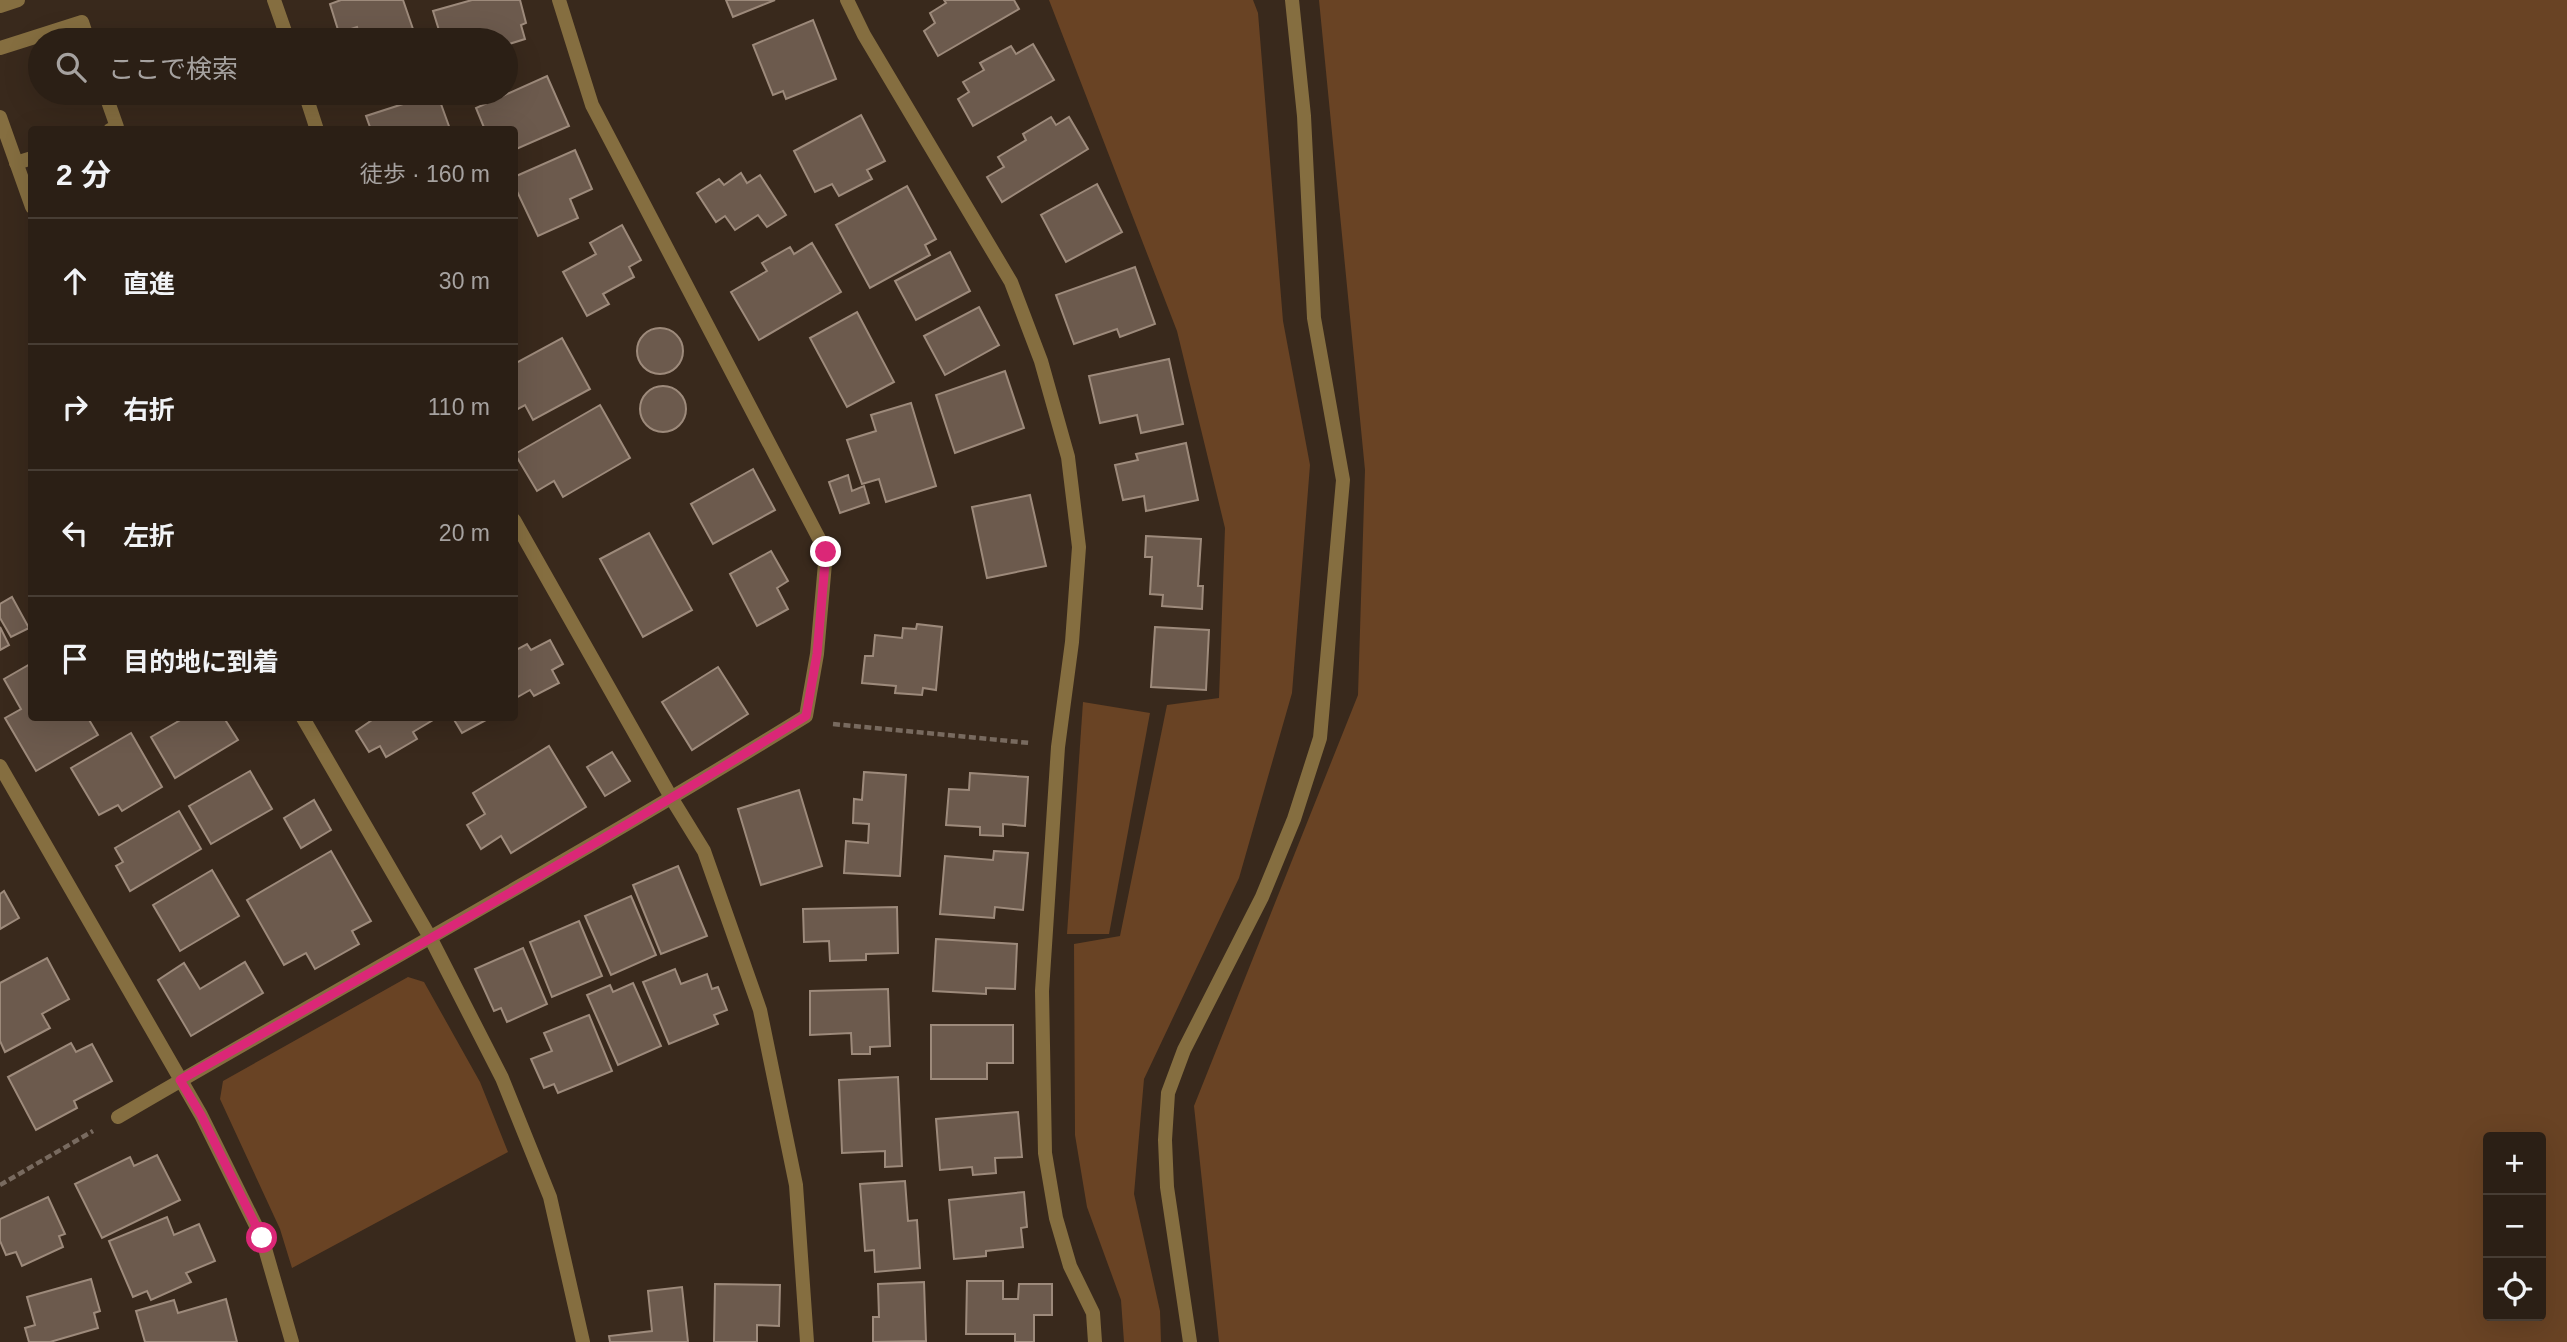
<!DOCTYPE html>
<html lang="ja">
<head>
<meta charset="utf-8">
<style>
  :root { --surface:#2b1f15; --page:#372c22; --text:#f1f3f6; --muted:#a6a2a0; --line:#473d34 }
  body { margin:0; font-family:Arial,"Noto Sans JP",sans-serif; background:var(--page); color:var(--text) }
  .controls { position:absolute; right:21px; bottom:21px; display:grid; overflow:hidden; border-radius:7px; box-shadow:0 7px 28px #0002 }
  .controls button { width:63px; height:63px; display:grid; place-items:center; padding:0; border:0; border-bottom:2px solid var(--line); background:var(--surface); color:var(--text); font:35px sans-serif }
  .stop { position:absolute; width:21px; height:21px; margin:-16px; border:5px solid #db2777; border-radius:50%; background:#fff }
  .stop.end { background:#db2777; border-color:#fff; box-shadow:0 2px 7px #0008 }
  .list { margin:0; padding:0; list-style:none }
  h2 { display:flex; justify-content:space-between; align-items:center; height:91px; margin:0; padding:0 28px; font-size:30px }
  h2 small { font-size:23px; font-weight:400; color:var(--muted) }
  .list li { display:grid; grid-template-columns:46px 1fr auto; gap:21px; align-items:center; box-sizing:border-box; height:126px; padding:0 28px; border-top:2px solid var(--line) }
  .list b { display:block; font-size:26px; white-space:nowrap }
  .list em { font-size:23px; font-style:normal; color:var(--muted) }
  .icon { flex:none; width:38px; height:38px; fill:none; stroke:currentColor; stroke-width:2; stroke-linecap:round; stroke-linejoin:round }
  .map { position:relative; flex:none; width:2567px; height:1342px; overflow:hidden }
  .search { position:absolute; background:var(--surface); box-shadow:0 7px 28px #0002; left:28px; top:28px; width:490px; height:77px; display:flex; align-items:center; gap:18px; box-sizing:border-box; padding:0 24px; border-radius:38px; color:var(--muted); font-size:26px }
  .panel { position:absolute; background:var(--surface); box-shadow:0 7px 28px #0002; left:28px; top:126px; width:490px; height:595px; border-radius:7px }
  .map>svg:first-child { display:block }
  .green { fill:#694324; fill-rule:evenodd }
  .building { fill:#6c5a4d; stroke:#9d8a7b; stroke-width:2 }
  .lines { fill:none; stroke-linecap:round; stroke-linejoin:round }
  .path { stroke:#786a5f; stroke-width:4.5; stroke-dasharray:7 3.5; stroke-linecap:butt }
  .lane { stroke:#856e40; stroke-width:14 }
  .street { stroke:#856e40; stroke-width:14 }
  .route { stroke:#db2777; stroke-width:9 }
</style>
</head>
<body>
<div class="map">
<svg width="2567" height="1342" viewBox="0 0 2567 1342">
  <rect width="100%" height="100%" fill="#39291c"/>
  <g class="green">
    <path d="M1049,0h204l5,13 25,308 27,144 -18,228 -53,185 -95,201 -10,115 26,117 1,31h-37l-3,-42 -34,-93 -12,-72 -1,-191 46,-8 47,-231 52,-7 6,-170 -48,-197z"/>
    <path d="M1319,0h1248v1342h-1348l-25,-236 164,-411 7,-225zM2541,1137v179h-53v-179z"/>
    <path d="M1083,702l67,11 -41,221h-42z"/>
    <path d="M408,977l16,5 56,100 28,70 -216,116 -12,-39 -60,-130 3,-18z"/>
  </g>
  <g class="building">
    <path d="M341,0h62l10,29 -34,11h-18l-4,-13 -18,6 -9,-29z"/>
    <path d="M472,0h48l6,23 -5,2 4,14 -19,6 3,9 -3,1v-15h-64l-9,-29z"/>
    <path d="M726,0h49l-42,17z"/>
    <path d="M944,0h70l5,9 -81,47 -14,-25 11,-8 -5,-10 16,-10z"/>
    <path d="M813,20l23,59 -50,20 -3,-8 -10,4 -20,-50z"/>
    <path d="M1033,44l21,36 -81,46 -15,-27 11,-7 -6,-10 21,-12 -4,-7 31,-17 5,8z"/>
    <path d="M547,76l22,50 -55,24v-20h-29l-9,-22z"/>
    <path d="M437,93l13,36 -79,1 -5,-14z"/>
    <path d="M861,115l24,46 -18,9 5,9 -33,17 -7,-12 -17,8 -21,-41z"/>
    <path d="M1051,117l5,8 13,-8 19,32 -86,53 -15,-25 17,-10 -6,-10 28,-17 -3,-6z"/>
    <path d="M575,150l17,39 -22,10 8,19 -40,18 -24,-51v-8z"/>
    <path d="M741,173l6,10 13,-8 26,40 -19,12 -9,-12 -23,15 -10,-14 -9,6 -19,-29 22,-14 5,6z"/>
    <path d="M1097,184l25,48 -56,30 -25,-47z"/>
    <path d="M907,186l29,53 -11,6 5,10 -60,33 -34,-63z"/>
    <path d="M622,225l19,35 -12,7 5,10 -31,17 6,10 -22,12 -24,-44 33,-18 -6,-11z"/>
    <path d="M812,243l29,49 -82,48 -28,-48 36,-21 -5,-8 28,-16 4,7z"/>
    <path d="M950,252l20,39 -54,29 -21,-39z"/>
    <path d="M1135,267l20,57 -35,13 -3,-8 -43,15 -18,-49z"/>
    <path d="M979,307l20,38 -54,30 -21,-39z"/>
    <path d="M857,312l37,70 -47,25 -37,-69z"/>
    <circle cx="660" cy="351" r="23"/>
    <path d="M562,338l28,51 -57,31 -8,-15 -11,6v-47z"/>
    <path d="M1169,359l14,65 -42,9 -4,-18 -37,8 -11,-47z"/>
    <path d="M1005,371l19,57 -69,25 -19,-58z"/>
    <circle cx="663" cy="409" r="23"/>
    <path d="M911,403l25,83 -50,16 -7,-23 -17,5 -15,-44 29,-9 -5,-16z"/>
    <path d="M600,405l30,53 -67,39 -9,-16 -17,10 -22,-37z"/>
    <path d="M1186,443l12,57 -52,11 -2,-15 -21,4 -8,-35 23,-5 -2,-6z"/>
    <path d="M753,469l22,41 -62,34 -22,-40z"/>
    <path d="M848,475l4,16 12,-5 5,17 -29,10 -11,-31z"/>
    <path d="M1030,495l16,71 -59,12 -15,-71z"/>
    <path d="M649,533l43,77 -49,27 -43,-78z"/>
    <path d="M1146,536l55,3 -3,47h5l-1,23 -40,-3 1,-11 -13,-1 2,-37h-7z"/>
    <path d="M771,551l17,30 -11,7 11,21 -31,17 -27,-52z"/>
    <path d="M12,597l17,31 -18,9 -11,-19v-14z"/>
    <path d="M917,624l25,3 -6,63 -13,-2 -1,7 -27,-2 1,-7 -34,-3 3,-27h8l2,-21 27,3 1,-10 13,1z"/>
    <path d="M0,627l9,18 -9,5z"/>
    <path d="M1155,627l54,3 -3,60 -55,-3z"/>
    <path d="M550,640l13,24 -11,6 7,13 -25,13 -4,-6 -16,9v-48l13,-7 4,6z"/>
    <path d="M32,663v55h56l10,17 -62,36 -31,-53 16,-9 -17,-30z"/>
    <path d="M718,667l30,47 -56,36 -30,-48z"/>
    <path d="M184,718h40l14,22 -63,38 -24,-41z"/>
    <path d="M375,718h56l2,2 -20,12 4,7 -31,18 -6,-11 -11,6 -13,-21z"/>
    <path d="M453,718h34l1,1 -26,14z"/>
    <path d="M131,733l31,54 -40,24 -4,-6 -19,10 -28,-47z"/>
    <path d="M549,746l37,61 -75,46 -10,-17 -20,13 -14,-24 18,-11 -12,-21z"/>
    <path d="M612,752l18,29 -25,15 -18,-29z"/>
    <path d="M250,771l22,38 -61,35 -22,-38z"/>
    <path d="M864,772l42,3 -6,101 -56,-3 2,-32 22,2 1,-19 -16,-1 1,-24 8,1z"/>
    <path d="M970,773l58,4 -3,49 -22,-2v12l-23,-1v-8l-34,-2 3,-36 20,1z"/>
    <path d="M799,790l23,76 -61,19 -23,-76z"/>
    <path d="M314,800l17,30 -30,18 -17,-30z"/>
    <path d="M179,811l22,38 -71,42 -14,-25 7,-4 -8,-14z"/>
    <path d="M331,851l40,70 -19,10 7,13 -44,25 -9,-16 -22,12 -37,-65z"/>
    <path d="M994,851l34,2 -5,57 -28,-3 -1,11 -54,-4 5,-58 48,4z"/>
    <path d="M678,866l29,70 -46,18 -28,-69z"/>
    <path d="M212,870l27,46 -59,35 -27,-46z"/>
    <path d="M4,891l15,27 -19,11v-35z"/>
    <path d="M631,896l25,59 -45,20 -26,-59z"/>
    <path d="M897,907l1,46 -32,1v6l-36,1 -1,-20 -25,1 -1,-33z"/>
    <path d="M579,921l23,55 -50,21 -22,-55z"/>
    <path d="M936,939l81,5 -2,45 -29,-1v6l-53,-3z"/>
    <path d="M523,948l24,56 -40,18 -6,-14 -7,3 -19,-42z"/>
    <path d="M47,958l22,41 -27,15 8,14 -45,24 -5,-11v-58z"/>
    <path d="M245,962l18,31 -72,43 -33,-56 26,-17 16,26z"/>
    <path d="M675,969l6,15 26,-10 5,15 6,-2 9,23 -13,5 4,9 -49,20 -26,-62z"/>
    <path d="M633,983l28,63 -43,19 -31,-70 23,-10 3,7z"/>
    <path d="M888,989l2,57 -20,1v7h-18l-1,-21 -41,2v-44z"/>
    <path d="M589,1015l23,56 -54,22 -4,-9 -10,4 -13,-29 21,-8 -8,-18z"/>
    <path d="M931,1025h82v38h-26v16h-56z"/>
    <path d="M71,1043l5,9 16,-8 20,37 -38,20 3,7 -41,22 -28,-53z"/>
    <path d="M898,1077l4,89 -17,1v-16l-43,2 -3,-73z"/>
    <path d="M1018,1112l4,45 -27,1 1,15 -23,2 -1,-8 -32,3 -4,-51z"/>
    <path d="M157,1155l23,45 -78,38 -27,-54 55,-27 4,9z"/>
    <path d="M905,1181l3,40 9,-1 3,48 -45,4 -1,-22 -9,1 -5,-67z"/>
    <path d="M1024,1192l3,35 -6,1 2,19 -37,4v5l-32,3 -5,-59z"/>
    <path d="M48,1197l17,37 -6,2 4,11 -41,19 -6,-14 -10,3 -6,-14v-22z"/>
    <path d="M167,1217l7,18 25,-11 16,37 -29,12 5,9 -40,18 -4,-9 -14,6 -24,-56z"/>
    <path d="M91,1279l9,32 -6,2 4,15 -48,14h-21l-4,-14 10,-3 -8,-28z"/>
    <path d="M967,1281h36v18h15l1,-15h33v31h-18v27h-19v-8h-49z"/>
    <path d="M924,1282l2,59 -53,1v-25h6l-1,-33z"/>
    <path d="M715,1284l65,1 -1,41 -22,-1v17h-43z"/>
    <path d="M682,1287l6,55h-78l-1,-6 43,-5 -4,-40z"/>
    <path d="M226,1299l11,43h-92l-9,-31 38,-11 4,13z"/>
  </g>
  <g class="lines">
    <g class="path">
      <path d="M833,724l197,19"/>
      <path d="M0,1185l93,-54"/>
    </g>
    <g class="lane">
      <path d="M0,48l82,-26 6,18"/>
      <path d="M105,93l12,34 -7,3"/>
      <path d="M16,163l16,-5"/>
    </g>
    <g class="street">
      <path d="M274,0l14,40"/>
      <path d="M847,0l17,35 147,247 30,79 27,96 11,90 -7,95 -14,105 -16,244 3,162 11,65 14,48 23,47 2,29"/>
      <path d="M0,6l18,-6"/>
      <path d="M305,93l12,37"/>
      <path d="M0,117l32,90"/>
      <path d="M514,520l158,279 32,52 56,159 36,175 11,157"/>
      <path d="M303,718l128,221 71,139 48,119 33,145"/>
      <path d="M0,766l201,349 61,123 30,104"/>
      <path d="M118,1117c229,-134 462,-261 688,-401l11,-62 9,-102 -234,-447 -33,-105"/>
      <path d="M1190,1342l-23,-155 -2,-47 3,-47 16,-43 78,-153 32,-78 26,-81 23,-258 -29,-162 -10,-202 -12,-116"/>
    </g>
  </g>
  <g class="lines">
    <path class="route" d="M262,1238l-61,-123 -21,-35c210,-118 421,-237 626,-364l11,-62 9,-102"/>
  </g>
</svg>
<div class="controls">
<button>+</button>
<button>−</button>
<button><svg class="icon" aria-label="locate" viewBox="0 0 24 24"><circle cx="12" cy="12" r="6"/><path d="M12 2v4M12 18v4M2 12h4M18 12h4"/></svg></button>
</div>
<div class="stop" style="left:262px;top:1238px"></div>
<div class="stop end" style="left:826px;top:552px"></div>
<div class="search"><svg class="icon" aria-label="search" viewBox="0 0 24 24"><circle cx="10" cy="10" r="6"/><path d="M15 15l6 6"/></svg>ここで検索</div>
<section class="panel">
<h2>2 分<small>徒歩 · 160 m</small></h2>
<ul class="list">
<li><svg class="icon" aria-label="ahead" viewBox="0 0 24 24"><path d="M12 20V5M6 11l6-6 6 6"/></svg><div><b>直進</b></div><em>30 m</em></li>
<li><svg class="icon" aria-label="right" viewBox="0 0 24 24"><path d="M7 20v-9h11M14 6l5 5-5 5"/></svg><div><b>右折</b></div><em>110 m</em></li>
<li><svg class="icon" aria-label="left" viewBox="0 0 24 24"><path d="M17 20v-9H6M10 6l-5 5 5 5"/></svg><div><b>左折</b></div><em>20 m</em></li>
<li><svg class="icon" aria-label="arrive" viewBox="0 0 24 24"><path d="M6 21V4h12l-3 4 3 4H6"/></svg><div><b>目的地に到着</b></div></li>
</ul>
</section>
</div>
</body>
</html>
